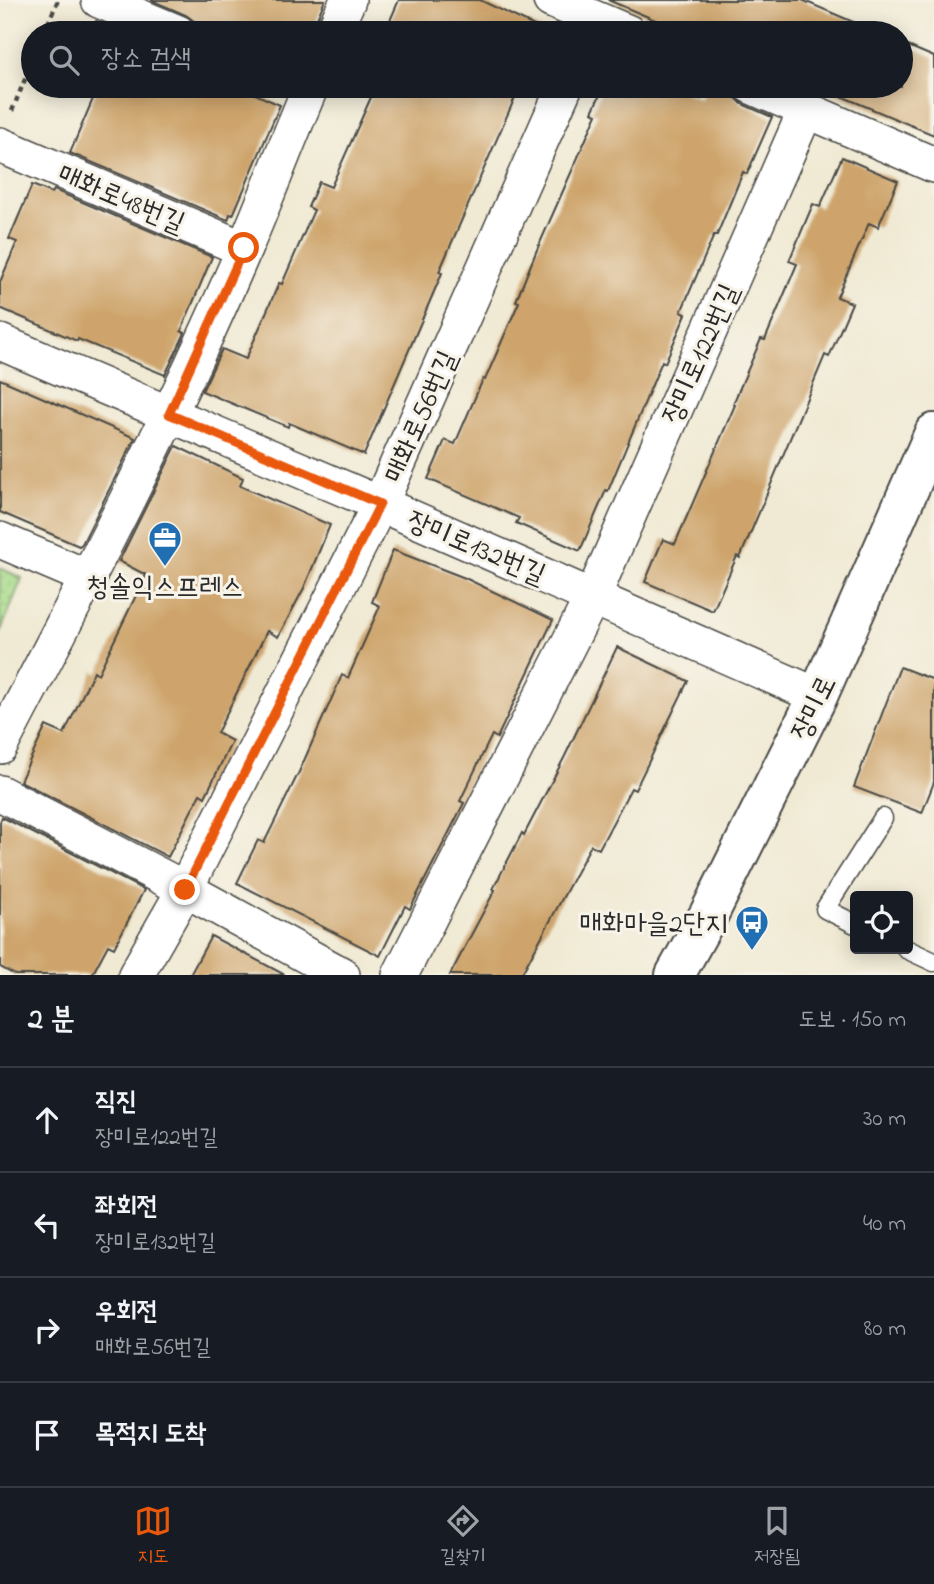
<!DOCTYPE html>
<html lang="ko">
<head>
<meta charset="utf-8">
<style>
  :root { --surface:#171b24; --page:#20242c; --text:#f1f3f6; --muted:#9ea1a6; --line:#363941; --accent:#ea580c }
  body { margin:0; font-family:"Indie Flower","Poor Story",sans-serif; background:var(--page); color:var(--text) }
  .controls { position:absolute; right:21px; bottom:21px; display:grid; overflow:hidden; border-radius:7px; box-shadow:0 4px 18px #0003 }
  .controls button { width:63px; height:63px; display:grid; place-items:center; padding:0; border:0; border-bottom:2px solid var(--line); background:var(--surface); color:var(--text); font:35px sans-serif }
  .stop { position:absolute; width:21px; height:21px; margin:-16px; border:5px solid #ea580c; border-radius:50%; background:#fff }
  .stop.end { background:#ea580c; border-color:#fff; box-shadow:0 2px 7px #0008 }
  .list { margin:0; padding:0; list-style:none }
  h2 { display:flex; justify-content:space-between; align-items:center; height:91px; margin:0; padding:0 28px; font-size:30px }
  h2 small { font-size:23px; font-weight:400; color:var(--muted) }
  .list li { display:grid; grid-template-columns:46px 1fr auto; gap:21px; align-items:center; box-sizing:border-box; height:105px; padding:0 28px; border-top:2px solid var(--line) }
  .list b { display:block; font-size:26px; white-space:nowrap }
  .list p { margin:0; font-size:23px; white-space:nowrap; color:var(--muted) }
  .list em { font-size:23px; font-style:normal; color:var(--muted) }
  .icon { flex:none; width:38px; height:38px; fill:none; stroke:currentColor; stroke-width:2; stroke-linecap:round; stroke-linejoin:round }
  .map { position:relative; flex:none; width:934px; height:975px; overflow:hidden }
  .search { position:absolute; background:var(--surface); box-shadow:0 4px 18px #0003; left:21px; right:21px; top:21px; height:77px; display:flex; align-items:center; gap:18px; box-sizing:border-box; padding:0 24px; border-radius:38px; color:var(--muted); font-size:26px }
  .sheet { height:511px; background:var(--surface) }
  nav { display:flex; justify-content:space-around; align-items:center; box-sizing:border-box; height:98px; border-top:2px solid var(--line); background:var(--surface); font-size:19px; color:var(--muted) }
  nav a { display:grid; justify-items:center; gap:4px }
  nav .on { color:var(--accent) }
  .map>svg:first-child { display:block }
  .green { fill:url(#green-dots); stroke:#6a835b; stroke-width:2 }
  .building { fill:#cea46c }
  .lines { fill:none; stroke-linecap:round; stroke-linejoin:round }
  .service-casing { stroke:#494844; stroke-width:21 }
  .minor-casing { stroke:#494844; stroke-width:38 }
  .tertiary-casing { stroke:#494844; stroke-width:42 }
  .path { stroke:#494844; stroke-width:4.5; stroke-dasharray:5 5; stroke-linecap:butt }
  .service { stroke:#fff; stroke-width:18 }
  .minor { stroke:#fff; stroke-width:35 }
  .tertiary { stroke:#fff; stroke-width:38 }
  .route { stroke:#ea580c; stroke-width:9 }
  .labels { text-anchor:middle; stroke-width:6; stroke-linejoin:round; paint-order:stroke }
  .street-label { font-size:28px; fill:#2b2b2b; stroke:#f7f3e8 }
  .poi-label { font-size:28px; fill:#2b2b2b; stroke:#f7f3e8 }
</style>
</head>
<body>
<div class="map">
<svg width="934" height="975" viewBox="0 0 934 975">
  <defs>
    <pattern id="green-dots" width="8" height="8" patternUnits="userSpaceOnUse" patternTransform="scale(1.75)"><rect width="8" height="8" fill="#a8db8b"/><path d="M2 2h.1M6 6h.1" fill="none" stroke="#91bc78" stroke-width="1.8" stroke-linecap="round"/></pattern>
  </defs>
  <rect width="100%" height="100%" fill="#f7f3e8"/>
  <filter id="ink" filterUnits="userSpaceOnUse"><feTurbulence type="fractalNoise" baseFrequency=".0143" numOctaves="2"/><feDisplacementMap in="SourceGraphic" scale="14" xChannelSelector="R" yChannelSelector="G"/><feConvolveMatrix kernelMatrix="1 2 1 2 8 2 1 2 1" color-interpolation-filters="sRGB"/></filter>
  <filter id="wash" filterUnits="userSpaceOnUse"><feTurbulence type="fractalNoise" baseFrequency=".00686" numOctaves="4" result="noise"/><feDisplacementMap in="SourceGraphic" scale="28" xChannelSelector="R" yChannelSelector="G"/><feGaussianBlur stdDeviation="1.57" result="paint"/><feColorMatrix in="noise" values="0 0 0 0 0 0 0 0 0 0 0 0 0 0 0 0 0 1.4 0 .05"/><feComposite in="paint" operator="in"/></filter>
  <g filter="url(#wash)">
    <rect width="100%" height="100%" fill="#f0ead4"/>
    <path class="green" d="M0,568l22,10 -22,55z"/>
    <g id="blocks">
      <g class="building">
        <path d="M151,0h174l-14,33h-113l-4,-12 -8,-6z"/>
        <path d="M399,0h81l69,33h-141l-20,-8z"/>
        <path d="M608,0h194l77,33h-193z"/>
        <path d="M96,21l30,12h-35z"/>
        <path d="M901,43l33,14v78l-117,-49h84z"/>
        <path d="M96,86h141l43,19 -47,110 -3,-1 -2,6 -158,-67 28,-66z"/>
        <path d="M376,86h144l-81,186 3,1 -78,182 -75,-32 -1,4 -86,-36 20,-42 24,10 33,-76 3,1 32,-74 -6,-3 11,-25 12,5z"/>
        <path d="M604,86h66l31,13 6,-13h24l4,11 7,7 30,13 -25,57 -4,-2 -26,63h-3l-33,77 5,2 -21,49 -3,-2 -54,130 -2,-1 -26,61 -64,-28 3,-5 -91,-39 17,-39 10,4 28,-65 2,1 34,-78 -3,-1 20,-49 61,-138 -5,-2z"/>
        <path d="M842,157l56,24 -20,46 -9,-4 -32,74 15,6 -23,54 -4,-2 -85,203 -3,-2 -24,55 -68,-29 18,-43 12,5 60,-139 -2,-1 28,-65 4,1 32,-76 -8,-3 24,-57 7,3z"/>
        <path d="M32,185l20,8 2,-3 158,67 -31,74 4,2 -20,42 -87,-36 -1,2 -77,-33v-26l17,-40 -8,-3z"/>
        <path d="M0,379l135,59 -53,106 -3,2 -79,-34z"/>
        <path d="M176,446l67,32 -3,8 90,39 -26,63 -26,49 -11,-6 -50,102 15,8 -27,56 -5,-3 -32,63 -148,-76 26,-55 18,8 30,-63 4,3 48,-99 -27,-14z"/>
        <path d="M393,550l72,28 88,42 -56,118 -5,-3 -32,66 4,2 -54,106 -5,-3 -25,50 -143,-73 21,-43 6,3 35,-71 43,-97 6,3 32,-72 -8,-4z"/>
        <path d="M617,647l71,34 -53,109 -4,-2 -32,61 -8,-4 -70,130h-71l45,-85 -2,-1 29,-56 2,2 41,-79z"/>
        <path d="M900,667l34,13v102l-12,31 -68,-26z"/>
        <path d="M2,817l142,73 -30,58 -6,-3 -16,30h-77l-15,-8v-145z"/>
        <path d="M211,936l74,39h-95z"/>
      </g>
    </g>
  </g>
  <g filter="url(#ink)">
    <use href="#blocks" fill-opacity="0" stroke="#494844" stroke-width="2"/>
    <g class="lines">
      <defs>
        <g id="service">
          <path d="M855,924l-30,-15 58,-91"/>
          <path d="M906,949l28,13"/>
        </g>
        <g id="minor">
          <path d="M99,0l79,33"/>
          <path d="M551,0l78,33"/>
          <path d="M333,33l15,-33"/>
          <path d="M751,86l183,79"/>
          <path d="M0,145l244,104"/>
          <path d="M0,342l380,162 438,192"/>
          <path d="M0,540l89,38"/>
          <path d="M0,746c86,-164 172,-328 245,-499 23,-53 43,-108 66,-161"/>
          <path d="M0,793l185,96 157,86"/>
          <path d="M136,975l49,-86 195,-385 185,-418"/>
          <path d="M400,975l193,-379 213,-486"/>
        </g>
        <path id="tertiary" d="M675,975l34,-61 109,-218 116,-263"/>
      </defs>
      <use href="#service" class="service-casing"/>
      <use href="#minor" class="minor-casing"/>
      <use href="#tertiary" class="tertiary-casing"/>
      <g class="path">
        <path d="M44,33l14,-33"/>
        <path d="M12,111l21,-51"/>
      </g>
      <use href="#service" class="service"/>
      <use href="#minor" class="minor"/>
      <use href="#tertiary" class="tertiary"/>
    </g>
  </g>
  <g class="lines" filter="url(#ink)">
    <path class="route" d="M185,890l195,-386 -211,-90 75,-166"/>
  </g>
  <defs>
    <symbol id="office-pin" viewBox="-11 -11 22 30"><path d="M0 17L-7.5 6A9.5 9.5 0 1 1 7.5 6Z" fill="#1f6fb2" stroke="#f7f3e8"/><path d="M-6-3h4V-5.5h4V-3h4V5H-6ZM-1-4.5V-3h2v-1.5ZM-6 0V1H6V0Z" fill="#fff"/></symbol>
    <symbol id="bus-pin" viewBox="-11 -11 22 30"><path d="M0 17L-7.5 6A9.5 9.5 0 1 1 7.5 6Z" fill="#1f6fb2" stroke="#f7f3e8"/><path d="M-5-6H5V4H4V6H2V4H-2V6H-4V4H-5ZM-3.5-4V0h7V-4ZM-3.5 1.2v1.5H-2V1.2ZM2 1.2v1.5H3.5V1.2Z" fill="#fff"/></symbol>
  </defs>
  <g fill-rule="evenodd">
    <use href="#office-pin" x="146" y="519" width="38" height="52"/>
    <use href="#bus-pin" x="733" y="903" width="38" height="52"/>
  </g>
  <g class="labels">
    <g class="street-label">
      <text transform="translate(122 197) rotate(23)" y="10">매화로48번길</text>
      <text transform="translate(699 353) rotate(-66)" y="10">장미로122번길</text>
      <text transform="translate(419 416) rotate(-66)" y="10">매화로56번길</text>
      <text transform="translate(477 546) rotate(23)" y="10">장미로132번길</text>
      <text transform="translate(812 707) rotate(-64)" y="10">장미로</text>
    </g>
    <g class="poi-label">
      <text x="165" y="595">청솔익스프레스</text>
      <text x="728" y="932" text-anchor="end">매화마을2단지</text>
    </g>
  </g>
</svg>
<div class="controls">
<button><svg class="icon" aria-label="locate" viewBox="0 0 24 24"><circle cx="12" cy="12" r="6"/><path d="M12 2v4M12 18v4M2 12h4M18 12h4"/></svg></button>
</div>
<div class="stop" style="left:244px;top:248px"></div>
<div class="stop end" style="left:185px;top:890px"></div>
<div class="search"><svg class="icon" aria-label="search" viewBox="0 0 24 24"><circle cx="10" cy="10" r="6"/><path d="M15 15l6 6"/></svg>장소 검색</div>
</div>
<section class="sheet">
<h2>2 분<small>도보 · 150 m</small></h2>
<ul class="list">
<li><svg class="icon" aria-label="ahead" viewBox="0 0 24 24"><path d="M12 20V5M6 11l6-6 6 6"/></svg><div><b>직진</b><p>장미로122번길</p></div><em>30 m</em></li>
<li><svg class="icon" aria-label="left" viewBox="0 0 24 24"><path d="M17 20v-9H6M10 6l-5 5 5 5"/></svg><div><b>좌회전</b><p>장미로132번길</p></div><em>40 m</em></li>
<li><svg class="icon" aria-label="right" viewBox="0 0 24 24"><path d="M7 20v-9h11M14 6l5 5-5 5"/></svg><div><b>우회전</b><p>매화로56번길</p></div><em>80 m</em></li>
<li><svg class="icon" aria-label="arrive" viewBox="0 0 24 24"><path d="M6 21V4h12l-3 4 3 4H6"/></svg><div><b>목적지 도착</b></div></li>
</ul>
</section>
<nav>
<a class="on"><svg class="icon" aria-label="map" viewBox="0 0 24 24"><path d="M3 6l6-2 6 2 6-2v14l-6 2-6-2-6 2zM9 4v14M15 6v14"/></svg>지도</a>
<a><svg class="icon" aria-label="directions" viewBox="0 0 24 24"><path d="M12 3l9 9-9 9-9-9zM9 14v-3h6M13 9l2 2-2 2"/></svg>길찾기</a>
<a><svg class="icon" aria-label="saved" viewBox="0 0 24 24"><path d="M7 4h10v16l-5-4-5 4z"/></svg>저장됨</a>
</nav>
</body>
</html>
